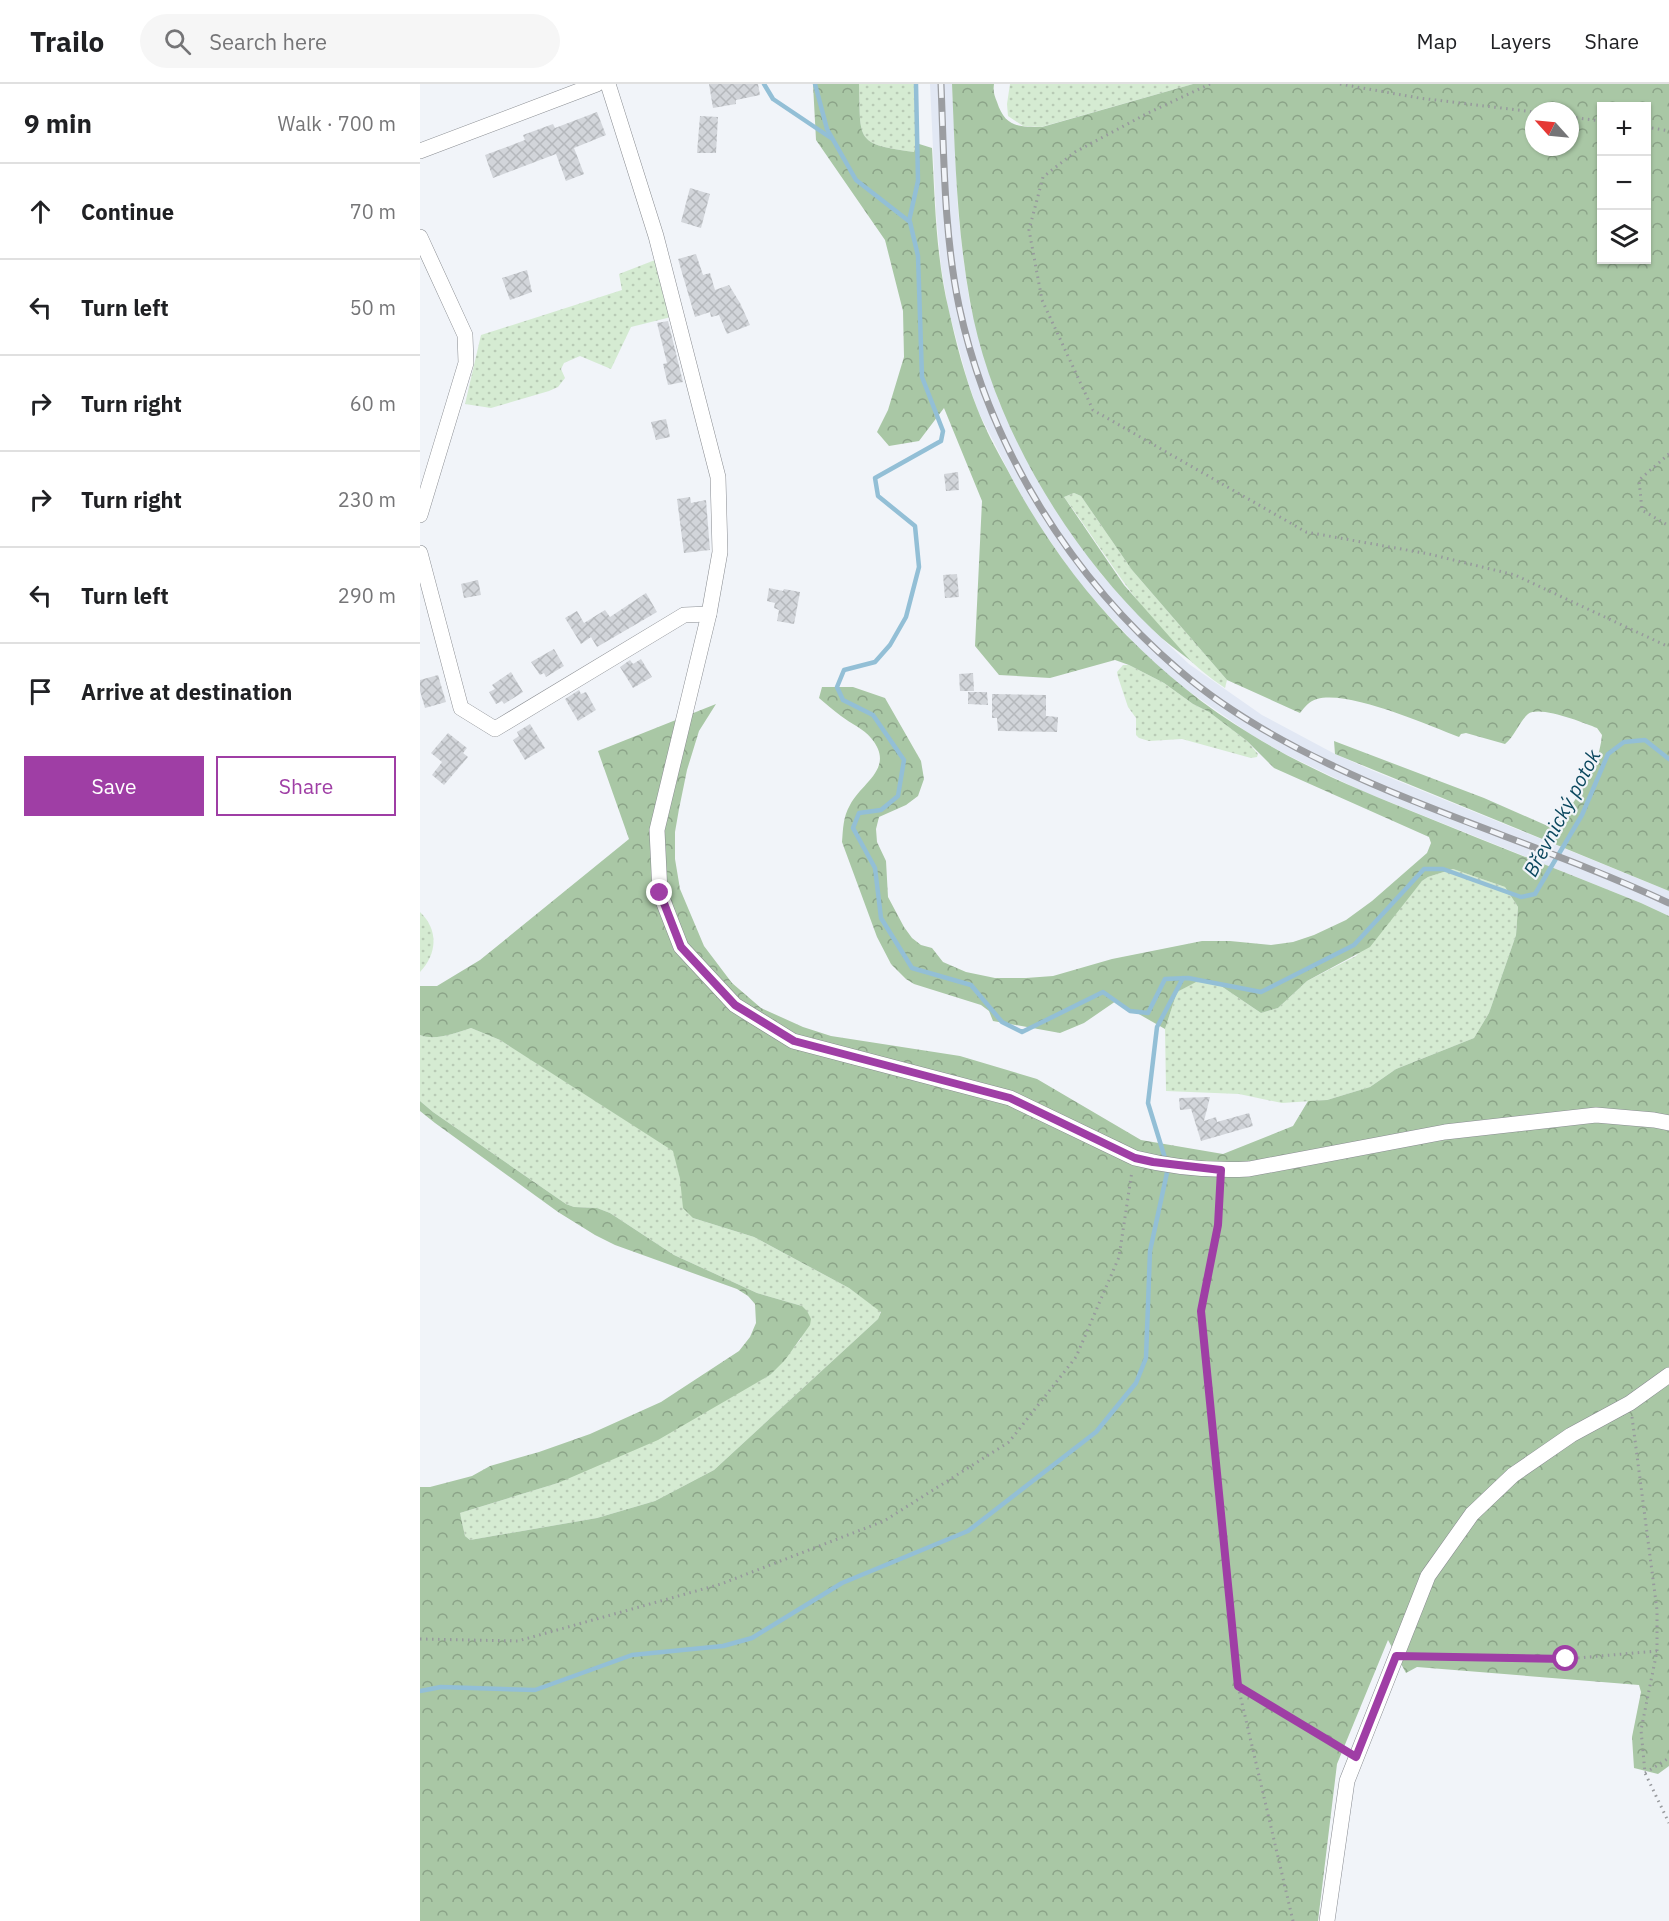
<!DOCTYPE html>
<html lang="en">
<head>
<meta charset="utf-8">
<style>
  :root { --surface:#fff; --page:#f6f6f6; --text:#202124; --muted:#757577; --line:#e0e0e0; --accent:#9f3ea5 }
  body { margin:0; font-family:"IBM Plex Sans",sans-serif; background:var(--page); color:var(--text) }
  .controls { position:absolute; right:18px; top:18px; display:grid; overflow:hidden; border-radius:0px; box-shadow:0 2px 4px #0004 }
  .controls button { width:54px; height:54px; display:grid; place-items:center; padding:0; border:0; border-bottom:2px solid var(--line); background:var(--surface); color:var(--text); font:30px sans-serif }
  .compass { position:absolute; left:1105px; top:18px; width:54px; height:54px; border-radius:50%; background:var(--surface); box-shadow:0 2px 4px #0004; rotate:297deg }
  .stop { position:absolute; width:18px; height:18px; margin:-14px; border:4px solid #9f3ea5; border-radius:50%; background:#fff }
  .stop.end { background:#9f3ea5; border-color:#fff; box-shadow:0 2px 6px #0008 }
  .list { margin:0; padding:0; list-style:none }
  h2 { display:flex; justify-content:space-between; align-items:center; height:78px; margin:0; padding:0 24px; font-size:26px }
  h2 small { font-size:20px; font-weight:400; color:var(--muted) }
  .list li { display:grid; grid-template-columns:39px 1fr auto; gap:18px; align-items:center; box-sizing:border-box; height:96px; padding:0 24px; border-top:2px solid var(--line) }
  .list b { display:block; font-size:22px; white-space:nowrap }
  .list em { font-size:20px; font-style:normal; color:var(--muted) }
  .actions { display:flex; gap:12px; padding:18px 24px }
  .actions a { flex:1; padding:14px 0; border:2px solid var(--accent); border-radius:0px; text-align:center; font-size:21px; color:var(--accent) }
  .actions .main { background:var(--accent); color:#fff }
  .icon { flex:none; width:33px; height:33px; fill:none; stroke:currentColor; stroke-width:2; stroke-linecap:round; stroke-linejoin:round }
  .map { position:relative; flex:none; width:1249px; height:1837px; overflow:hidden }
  header { display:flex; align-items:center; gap:36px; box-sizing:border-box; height:84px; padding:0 30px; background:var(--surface); border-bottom:2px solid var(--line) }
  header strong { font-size:28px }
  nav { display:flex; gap:33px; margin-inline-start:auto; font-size:21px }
  .search { width:420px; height:54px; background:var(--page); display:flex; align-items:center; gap:15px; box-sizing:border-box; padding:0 21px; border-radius:33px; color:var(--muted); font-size:22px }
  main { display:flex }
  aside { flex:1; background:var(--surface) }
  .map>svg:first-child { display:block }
  .built { fill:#e2e8f4 }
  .grass { fill:url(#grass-dots) }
  .forest { fill:url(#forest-crowns); fill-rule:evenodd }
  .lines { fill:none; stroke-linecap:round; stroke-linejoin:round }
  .stream { stroke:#93bfd6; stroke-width:4.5 }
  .building { fill:url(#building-cross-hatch) }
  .minor-casing { stroke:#898c91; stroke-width:16 }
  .path { stroke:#97999d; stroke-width:3; stroke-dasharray:1.5 4.5; stroke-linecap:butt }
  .minor { stroke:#fff; stroke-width:15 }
  .rail-casing { stroke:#9b9da1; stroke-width:7 }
  .rail { stroke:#f1f4f9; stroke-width:4.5; stroke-dasharray:14; stroke-linecap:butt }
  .route { stroke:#9f3ea5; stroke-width:8 }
  .labels { text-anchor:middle; stroke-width:4.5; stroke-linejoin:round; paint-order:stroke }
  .water-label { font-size:20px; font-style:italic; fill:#0b475e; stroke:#f1f4f9 }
</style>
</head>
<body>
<header>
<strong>Trailo</strong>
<div class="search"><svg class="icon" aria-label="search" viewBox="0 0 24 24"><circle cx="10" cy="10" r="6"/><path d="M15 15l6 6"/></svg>Search here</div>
<nav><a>Map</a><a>Layers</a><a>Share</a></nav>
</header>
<main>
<aside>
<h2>9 min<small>Walk · 700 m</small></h2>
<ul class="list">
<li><svg class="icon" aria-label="ahead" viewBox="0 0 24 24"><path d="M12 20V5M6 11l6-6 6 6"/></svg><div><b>Continue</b></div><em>70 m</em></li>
<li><svg class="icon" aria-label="left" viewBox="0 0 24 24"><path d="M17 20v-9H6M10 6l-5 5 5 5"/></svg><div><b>Turn left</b></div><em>50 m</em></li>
<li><svg class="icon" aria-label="right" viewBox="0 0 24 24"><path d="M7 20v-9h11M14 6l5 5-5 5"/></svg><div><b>Turn right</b></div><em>60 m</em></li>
<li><svg class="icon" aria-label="right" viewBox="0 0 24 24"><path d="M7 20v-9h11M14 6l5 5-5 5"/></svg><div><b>Turn right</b></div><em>230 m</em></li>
<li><svg class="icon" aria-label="left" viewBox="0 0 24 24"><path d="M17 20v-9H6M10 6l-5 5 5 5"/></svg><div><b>Turn left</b></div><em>290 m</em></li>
<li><svg class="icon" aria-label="arrive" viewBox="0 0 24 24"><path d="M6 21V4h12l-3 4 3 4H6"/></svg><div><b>Arrive at destination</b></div></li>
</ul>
<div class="actions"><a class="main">Save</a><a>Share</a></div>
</aside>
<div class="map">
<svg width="1249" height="1837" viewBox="0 0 1249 1837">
  <defs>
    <pattern id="grass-dots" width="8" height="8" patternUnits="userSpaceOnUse" patternTransform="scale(1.5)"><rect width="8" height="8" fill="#d5ebd2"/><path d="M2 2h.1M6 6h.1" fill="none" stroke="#b8cab5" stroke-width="1.8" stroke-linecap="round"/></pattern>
    <pattern id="forest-crowns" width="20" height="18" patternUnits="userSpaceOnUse" patternTransform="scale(1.5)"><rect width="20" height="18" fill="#a9c7a5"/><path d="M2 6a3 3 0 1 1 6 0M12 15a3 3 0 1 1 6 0" fill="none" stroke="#8ba388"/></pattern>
    <pattern id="building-cross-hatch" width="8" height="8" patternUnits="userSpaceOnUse" patternTransform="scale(1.5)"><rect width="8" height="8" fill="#d2d5da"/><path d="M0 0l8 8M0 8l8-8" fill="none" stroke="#b5b8bc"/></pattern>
  </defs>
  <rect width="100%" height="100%" fill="#f1f4f9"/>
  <path class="built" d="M510,0h22l6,127 6,52 6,41 19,68 10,30 54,103 48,69 52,56 36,34 73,51 73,39 36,16 298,121v25l-28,-13 -279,-112 -77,-37 -35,-20 -76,-53 -37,-35 -54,-58 -50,-71 -19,-35 -36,-71 -11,-32 -19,-71 -7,-42 -5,-53z"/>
  <g class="grass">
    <path d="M439,0h56l1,58 -2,10c-60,-8 -53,-12 -55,-68z"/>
    <path d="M590,0h183l-152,43 -18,-1 -15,-10 -1,-12z"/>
    <path d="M235,176l16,57 -40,10 -20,42 -31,-13 -16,7 -3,6 4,9 -7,9 -9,4 -58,17 -26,-4 16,-69 141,-45 -3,-16z"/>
    <path d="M654,409l7,3 51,74 95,110 -2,8c-68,-44 -114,-128 -161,-191z"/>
    <path d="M703,581h6l35,18 29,21 16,8 38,29 11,13 -1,3 -6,1 -69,-19 -33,2 -10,-3 -3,-3v-17l-8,-11 -10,-30 -1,-5z"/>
    <path d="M1033,785l52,18 13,20 -2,28 -27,78 -15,25 -78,31 -26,18 -43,13 -45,3 -43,-9 -73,-3 -1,-62 12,-37 21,-12 23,6 40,27 17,-5 29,-27 49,-25 66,-75 6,-4z"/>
    <path d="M0,828c19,18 17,42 0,60z"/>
    <path d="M51,944l29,12 174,111 6,28 13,39 61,19 95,51 32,23 -3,8 -164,151 -59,31 -58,17 -127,22 -5,-4 -5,-23 98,-30 174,-87 38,-21 31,-36 1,-33 -45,-13 -83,-38 -64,-42 -13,-5 -23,-1 -8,-3 -133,-92 -13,-11v-66c15,6 36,-2 51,-7z"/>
  </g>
  <g class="forest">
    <path d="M393,0h46c2,56 -5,60 55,68l2,-9 16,5c3,54 4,110 17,163 7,32 16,66 28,97 8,21 19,41 30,61 56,108 140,203 245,266 55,34 114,58 174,82 71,29 143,57 215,86l28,13v850l-11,8 -24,-6 -2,-31 9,-45 -2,-7 -222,-18 -11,6 -18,-33 -51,124 -19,157h-898v-434h10l42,-11 18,-10 49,-14 51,-18 71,-32 78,-51 11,-14 6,-14 -1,-19 -7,-8 -11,-7 -122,-44 -20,-10 -37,-23 -123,-89 -15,-12v-10l13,11 133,92 8,3 23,1 13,5 64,42 83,38 45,13 5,5 4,8 -1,6 -25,35 -15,15 -112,65 -100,43 -98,30 5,23 5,4 127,-22 58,-17 59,-31 164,-151 3,-7 -32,-24 -95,-51 -61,-19 -10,-10 -3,-29 -7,-28 -173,-111 -29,-12c-15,5 -36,13 -51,7v-49h17l43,-26 149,-121 -31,-88 118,-47 -17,27 -12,39 -8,39 -4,23v27l5,30 24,57 28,37 29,25 42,19 28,9 129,20 77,23 104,61 82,14 70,-28 15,-25 19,-1 43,-13 26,-18 78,-31 15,-25 27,-78 2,-28 -13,-20 -52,-18 -25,8 -6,4 -52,66 -63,34 -29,27 -17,5 -40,-27 -23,-5 -21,11 -12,37 -49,-28 -32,22 -24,10 -67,-12 -4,-10 -8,-6 -67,-21 -8,-5 -15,-15 -14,-27 -35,-95c1,-13 1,-25 8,-37 12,-23 46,-37 21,-67 -7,-9 -21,-15 -30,-22 -8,-6 -15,-12 -22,-18l3,-11h31l32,11 36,63 3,18 -6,17 -12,9 -27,12 -3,12 1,13 9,19 2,36 16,30 8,11 9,7 11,3 11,14 23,10 29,6h31l27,-2 59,-17 90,-18h28l41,4 22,-3 21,-7 32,-15 26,-19 55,-48 4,-10 -2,-6 -155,-69 -27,-27 -38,-29 -16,-8 -29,-21 -35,-18 -14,-5 -65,18 -51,-3 -24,-29 7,-145 -38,-93 -25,33 -30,5 -12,-14 11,-22 16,-53 -1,-46 -18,-71 -69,-100z"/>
    <path d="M532,0h42c-1,7 0,11 3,18 8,25 21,25 45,25l151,-43h476v807l-334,-137 -1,-13 150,57 66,29 7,-2c20,-27 42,-56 45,-90l-5,-7c-13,-5 -57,-23 -69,-14 -9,8 -13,22 -23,30l-39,-11 -5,1 -2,3c-32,-12 -110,-47 -142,-38 -8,2 -12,8 -17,14l-73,-33 -95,-110 -51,-74 -7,-3 -10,4 60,88 67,76c-13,-10 -27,-20 -39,-32 -87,-84 -161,-208 -182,-328 -13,-72 -15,-145 -18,-217zM1182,22h44v154h-44zM1114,27h36v36h-36z"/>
  </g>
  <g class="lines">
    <g class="stream">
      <path d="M344,0l9,15 58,39"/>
      <path d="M395,0l12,45 29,51 54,42 8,34 4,121 21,54 -2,10 -66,37 3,18 37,30 4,41 -13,50 -16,28 -15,17 -31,8 -7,17 6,13 30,15 31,45 -6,36 -17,14 -22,3 -6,15 22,40 6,50 31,50 59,17 31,37 20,10 81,-40 27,19 18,2 17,-34 23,-1 73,14 93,-47 70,-76h19l78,28 14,-3 47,-79 26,-61 16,-12 21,-2 24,19"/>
      <path d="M489,137l9,-40 -2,-97"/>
      <path d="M0,1607l21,-4 94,3 97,-35 91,-9 29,-8 90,-55 126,-52 128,-99 40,-49 10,-25 4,-107 18,-83 -20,-65 9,-76 26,-49"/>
    </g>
  </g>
  <g class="building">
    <path d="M289,0h49l2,11 -24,5v4l-23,4z"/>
    <path d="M177,28l9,23 -32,13 10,26 -18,7 -10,-27 -63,24 -8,-23 40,-15 -2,-5 30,-11 2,4z"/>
    <path d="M280,32l18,1 -2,36h-19z"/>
    <path d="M270,104l20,6 -9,34 -20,-6z"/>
    <path d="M276,170l7,21 7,-2 5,17 14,-5 11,18 10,22 -23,9 -8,-19 -8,2 -1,-5 -15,5 -17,-58z"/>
    <path d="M107,186l5,22 -22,8 -8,-22z"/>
    <path d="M248,237l15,61 -15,3 -5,-21 4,-1 -10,-40z"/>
    <path d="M246,335l4,18 -14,3 -5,-18z"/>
    <path d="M538,388l1,18 -13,1 -2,-17z"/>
    <path d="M270,413l1,6 15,-3 4,50 -26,3 -7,-54z"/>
    <path d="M537,490l2,23 -14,1 -2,-23z"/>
    <path d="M58,496l3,15 -17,3 -3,-14z"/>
    <path d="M349,504l14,3 1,-2 16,3 -6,32 -17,-3 2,-11 -5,-2 1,-5 -8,-2z"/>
    <path d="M226,509l11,19 -60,35 -6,-10 -10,7 -16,-26 12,-7 7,12 21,-13 5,7z"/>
    <path d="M134,565l10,17 -18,11 -2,-4 -4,2 -9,-13z"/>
    <path d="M221,575l11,18 -19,11 -13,-21 10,-7 3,4z"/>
    <path d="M91,588l12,20 -19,12 -2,-3 -6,3 -7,-12 6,-3 -3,-4z"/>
    <path d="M553,589l1,18h-14l-1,-17z"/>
    <path d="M18,591l8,27 -21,6 -5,-17v-11z"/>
    <path d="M159,606l2,4 5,-2 10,18 -18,11 -13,-22z"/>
    <path d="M548,608h19l1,13 -20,-1z"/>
    <path d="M572,610l54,1v21l12,1 -1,15 -59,-1 -1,-13h-5z"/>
    <path d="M110,640l15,24 -20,12 -12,-20 6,-4 -2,-4z"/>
    <path d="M28,649l19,15 -4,5 5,4 -24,28 -12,-10 10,-13 -11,-9z"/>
    <path d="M790,1013l-6,24 12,-4 1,5 32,-9 4,13 -52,15 -10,-32 -11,1 -1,-12z"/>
  </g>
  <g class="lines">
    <defs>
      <g id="minor">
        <path d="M188,0l48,152 62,241 2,75 -11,62 -52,216 3,63 21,54 54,58 58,36 217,57 125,60c36,9 77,13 114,11l196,-37 151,-17 58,5 15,3"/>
        <path d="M0,67l177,-67"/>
        <path d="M0,153l45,98 1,28 -46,152"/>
        <path d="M0,469l41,155 34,21 189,-114 25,-1"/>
        <path d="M907,1837l20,-140 81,-205 44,-62 41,-39 58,-40 59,-32 39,-28"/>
      </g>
    </defs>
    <use href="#minor" class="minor-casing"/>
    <g class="path">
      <path d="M790,0l-62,29 -73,39 -32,25 -14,53 13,70 51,110 213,122 123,22 86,21 154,72"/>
      <path d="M920,0l79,14 115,14"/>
      <path d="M1150,33l32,4"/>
      <path d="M1226,43l23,4"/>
      <path d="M1249,370l-30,26 3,30 27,16"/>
      <path d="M801,1100l-3,41 -17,86 37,375 106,64"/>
      <path d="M1212,1333l25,193v41l-16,79 4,43 24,50"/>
      <path d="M0,1555l98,2 203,-57 163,-63 125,-79 67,-85 43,-100 13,-86"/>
      <path d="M990,1573l156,2 91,-8"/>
      <path d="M818,1602l55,235"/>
      <path d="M1225,1689l24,-15"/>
    </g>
    <use href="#minor" class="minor"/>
    <defs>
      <path id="rail" d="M521,0c3,74 3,150 18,222 30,141 112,272 221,365 44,38 97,68 149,93 110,53 229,87 340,139"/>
    </defs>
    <use href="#rail" class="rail-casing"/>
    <use href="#rail" class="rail"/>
  </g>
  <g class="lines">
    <path class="route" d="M240,809l21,54 54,58 59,36 216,57 125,60 18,4 68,8 -3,55 -17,86 37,375 118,71 40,-101 170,3"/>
  </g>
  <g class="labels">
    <g class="water-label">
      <text transform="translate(1142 729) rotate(-62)" y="7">Břevnický potok</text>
    </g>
  </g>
</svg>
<div class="controls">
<button>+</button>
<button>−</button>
<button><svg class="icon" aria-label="layers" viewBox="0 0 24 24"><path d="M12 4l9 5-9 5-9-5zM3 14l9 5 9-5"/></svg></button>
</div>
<svg class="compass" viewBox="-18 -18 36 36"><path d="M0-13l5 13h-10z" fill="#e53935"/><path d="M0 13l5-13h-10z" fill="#757577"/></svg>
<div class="stop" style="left:1146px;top:1575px"></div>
<div class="stop end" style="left:240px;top:809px"></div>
</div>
</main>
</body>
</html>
